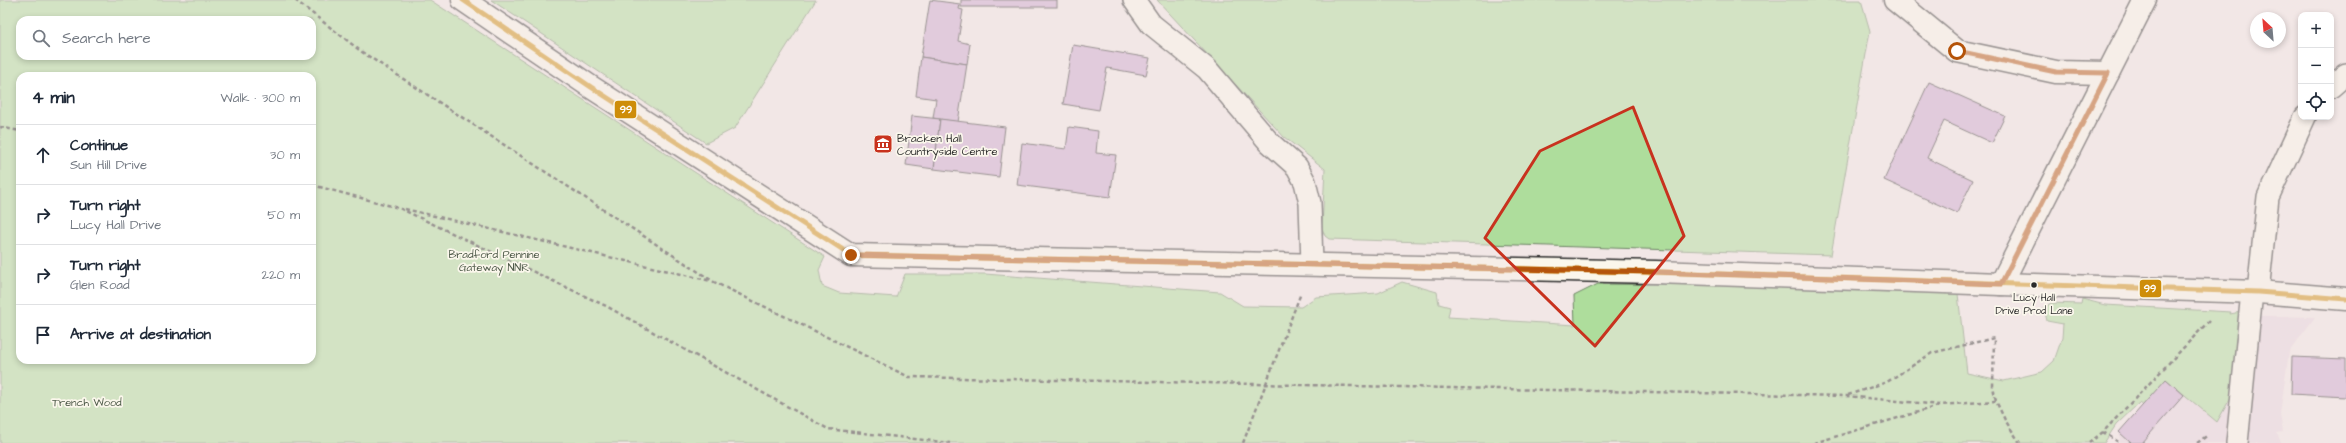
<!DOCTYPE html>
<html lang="en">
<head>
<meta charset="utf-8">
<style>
  :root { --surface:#fff; --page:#f2f2f3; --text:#1f2937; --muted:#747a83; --line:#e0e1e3 }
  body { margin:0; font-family:"Architects Daughter",sans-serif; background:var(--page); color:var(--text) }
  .controls { position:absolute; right:12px; top:12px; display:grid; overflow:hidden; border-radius:8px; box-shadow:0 2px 6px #0003 }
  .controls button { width:36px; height:36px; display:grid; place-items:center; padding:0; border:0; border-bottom:1px solid var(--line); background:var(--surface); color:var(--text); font:20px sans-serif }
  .compass { position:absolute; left:2250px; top:12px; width:36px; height:36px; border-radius:50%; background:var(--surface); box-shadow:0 2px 6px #0003; rotate:334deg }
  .stop { position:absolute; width:12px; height:12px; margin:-9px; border:3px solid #b45309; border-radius:50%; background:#fff }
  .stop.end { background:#b45309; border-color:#fff; box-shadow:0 1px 4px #0008 }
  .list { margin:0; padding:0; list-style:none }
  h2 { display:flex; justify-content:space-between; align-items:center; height:52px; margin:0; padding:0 16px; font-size:17px }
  h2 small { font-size:13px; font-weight:400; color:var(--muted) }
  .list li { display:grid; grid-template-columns:26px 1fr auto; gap:12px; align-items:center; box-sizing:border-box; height:60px; padding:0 16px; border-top:1px solid var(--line) }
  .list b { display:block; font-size:15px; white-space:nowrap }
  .list p { margin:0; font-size:13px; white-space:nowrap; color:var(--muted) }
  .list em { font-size:13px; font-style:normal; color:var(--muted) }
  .icon { flex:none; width:22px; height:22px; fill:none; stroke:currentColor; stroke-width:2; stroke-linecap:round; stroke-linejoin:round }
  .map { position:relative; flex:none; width:2346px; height:443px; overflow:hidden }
  .search { position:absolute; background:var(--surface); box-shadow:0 2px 6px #0003; left:16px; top:16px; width:300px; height:44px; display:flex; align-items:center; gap:10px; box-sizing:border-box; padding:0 14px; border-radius:12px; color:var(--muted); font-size:15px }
  .panel { position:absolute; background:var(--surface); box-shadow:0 2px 6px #0003; left:16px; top:72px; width:300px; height:292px; border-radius:12px }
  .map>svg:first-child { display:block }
  .built { fill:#e7d4df }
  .green { fill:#aedd9c; stroke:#6c8464; fill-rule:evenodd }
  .building { fill:#cda8d0; stroke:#2b2b2b }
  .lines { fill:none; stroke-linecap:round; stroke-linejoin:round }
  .lane-casing { stroke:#2b2b2b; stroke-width:24 }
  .street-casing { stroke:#2b2b2b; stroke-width:25 }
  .secondary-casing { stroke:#2b2b2b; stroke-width:25 }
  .path { stroke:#2b2b2b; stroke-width:2.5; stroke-dasharray:4 3; stroke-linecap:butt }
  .lane { stroke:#fbf7ec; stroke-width:21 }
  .street { stroke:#fbf7ec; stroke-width:22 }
  .secondary { stroke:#fbf7ec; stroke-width:22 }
  .bus-1-casing { stroke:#fbf7ec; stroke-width:8 }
  .bus-1 { stroke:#ce8d09; stroke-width:5 }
  .route { stroke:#b45309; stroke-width:5 }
  .marked { fill:none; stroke:#c8321e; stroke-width:3; stroke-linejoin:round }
  .bus-dot { fill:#2b2b2b; stroke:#fbf7ec; stroke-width:1.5 }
  .labels { text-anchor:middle; stroke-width:3.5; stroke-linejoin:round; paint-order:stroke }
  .bus-label { font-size:10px; fill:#2b2b2b; stroke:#fbf7ec }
  .poi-label { font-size:11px; fill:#2b2b2b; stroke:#fbf7ec; text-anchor:start }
  .park-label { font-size:11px; fill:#4c5847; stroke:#fbf7ec }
  .line-badge { stroke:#fbf7ec; stroke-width:1.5 }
  .badge-label { font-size:11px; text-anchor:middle; font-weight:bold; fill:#fff }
</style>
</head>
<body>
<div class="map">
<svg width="2346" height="443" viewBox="0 0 2346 443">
  <rect width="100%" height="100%" fill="#f2e7e6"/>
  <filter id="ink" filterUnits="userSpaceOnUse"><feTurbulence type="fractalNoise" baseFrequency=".025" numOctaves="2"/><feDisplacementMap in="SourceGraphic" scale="8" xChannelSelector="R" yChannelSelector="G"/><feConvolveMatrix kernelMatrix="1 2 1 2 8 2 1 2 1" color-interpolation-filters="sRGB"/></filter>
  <g filter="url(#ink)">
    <path class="built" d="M2224,315l91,2 -26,35 -9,62 3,18 -6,1 4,10h-161l-1,-11z"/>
    <g class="green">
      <path d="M0,0h430l395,257 -6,13 3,16 17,7 57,4 9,-23h80l235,18 23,14 58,1 15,-10 62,-4 24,-11 35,10 2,12 11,3 -2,10 127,8 -1,-29 24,-12 178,1 182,9 9,79 37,8 38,-9 12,-11 8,-23 1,-14 -16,-3 -3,-13 7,-5 30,1 1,-5 23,6 126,7 -1,2 11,-2 3,62 -27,48 -50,-42 -23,25 -4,-3 -24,23 -12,18h-2104zM20,20h292v36h-292zM20,76h292v284h-292z"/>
      <path d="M491,0h325l-81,128 -29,15z"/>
      <path d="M1157,0h704l9,31 -39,224 -502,-16 -4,-3 -3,-8 3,-59 -41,-32z"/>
    </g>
    <g class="building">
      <path d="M930,0l30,4 -1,5 4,1 -5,31 12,3 -3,20 -46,-7z"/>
      <rect x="961" y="0" width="96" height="7"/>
      <path d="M1073,45l77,13 -4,17 -39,-7 -8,42 -36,-6z"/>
      <path d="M921,57l46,7 -9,58 -25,-4 3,-19 -20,-3z"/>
      <path d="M1929,82l76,34 -13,27 -48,-22 -17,37 46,22 -16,33 -73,-33z"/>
      <path d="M912,116l28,3 -6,50 -28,-4z"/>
      <path d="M940,119l65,8 -6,50 -65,-8z"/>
      <path d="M1069,127l29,4 -2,22 20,2 -6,42 -93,-12 5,-42 44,6z"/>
      <path d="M2292,357l54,2v38l-55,-3z"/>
      <path d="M2166,379l18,16 -42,48h-11l-12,-11z"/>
    </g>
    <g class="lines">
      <defs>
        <g id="lane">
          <path d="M1134,0l17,24 56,45 62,73 28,25 8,15 5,21 2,61"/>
          <path d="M2331,87l15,-13"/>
          <path d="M2258,292l10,-95 37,-80"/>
          <path d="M2237,443l15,-151"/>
        </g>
        <g id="street">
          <path d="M1895,0l62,51 99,21 52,1"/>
          <path d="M2001,284l257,8 88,7"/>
        </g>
        <path id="secondary" d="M463,0l128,87 260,168 805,17 345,12 144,-284"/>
      </defs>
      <use href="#lane" class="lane-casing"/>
      <use href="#street" class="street-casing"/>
      <use href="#secondary" class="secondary-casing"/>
      <g class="path">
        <path d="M295,0l67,52 352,230 195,95 937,19 94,9 56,-4 9,19 15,23"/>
        <path d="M0,127l20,4"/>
        <path d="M312,185l87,23 207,98 222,123 122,14"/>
        <path d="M405,209l306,72"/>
        <path d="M1848,395l39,-13 45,-29 62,-15 -1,49 3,14"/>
        <path d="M2103,432l17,11"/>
        <path d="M1243,443l58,-150"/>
        <path d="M1814,443l124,-37"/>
        <path d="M2089,443l14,-11 106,-111"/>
        <path d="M2197,443l11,-8"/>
      </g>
      <use href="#lane" class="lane"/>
      <use href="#street" class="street"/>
      <use href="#secondary" class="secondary"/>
      <defs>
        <path id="bus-1" d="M463,0l128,87 260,168 805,17 602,20 88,7"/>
      </defs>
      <use href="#bus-1" class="bus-1-casing"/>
      <use href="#bus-1" class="bus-1"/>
    </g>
  </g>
  <g class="lines" filter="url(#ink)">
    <path class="route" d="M851,255l805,17 345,12 107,-211 -52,-1 -99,-21"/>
  </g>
  <path d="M0 0H2346V443H0ZM1633,107l51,129 -89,110 -110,-108 55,-87z" fill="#f2e7e6" fill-opacity=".55" fill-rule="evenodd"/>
  <path class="marked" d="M1633,107l51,129 -89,110 -110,-108 55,-87z"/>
  <defs>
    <symbol id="museum-square" viewBox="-11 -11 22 22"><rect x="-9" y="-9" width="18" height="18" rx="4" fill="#c8321e" stroke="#fbf7ec"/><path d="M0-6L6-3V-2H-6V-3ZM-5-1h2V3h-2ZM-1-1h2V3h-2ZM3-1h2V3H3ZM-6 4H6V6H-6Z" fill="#fff"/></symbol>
  </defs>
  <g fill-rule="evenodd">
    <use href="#museum-square" x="872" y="133" width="22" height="22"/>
  </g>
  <circle class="bus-dot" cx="2034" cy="285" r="3.5"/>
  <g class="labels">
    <g class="bus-label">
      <text x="2034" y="301">Lucy Hall<tspan x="2034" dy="13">Drive Prod Lane</tspan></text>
    </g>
    <g class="poi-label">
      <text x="897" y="142">Bracken Hall<tspan x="897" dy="13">Countryside Centre</tspan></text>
    </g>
    <g class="park-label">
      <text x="494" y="258">Bradford Pennine<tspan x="494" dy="13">Gateway NNR</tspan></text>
      <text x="87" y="406">Trench Wood</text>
    </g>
  </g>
  <g class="line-badge">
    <rect x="614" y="100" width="23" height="19" rx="4" fill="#ce8d09"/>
    <rect x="2139" y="279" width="23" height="19" rx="4" fill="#ce8d09"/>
  </g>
  <g class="badge-label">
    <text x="626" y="113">99</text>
    <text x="2150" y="292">99</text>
  </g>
</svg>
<div class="controls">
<button>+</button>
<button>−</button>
<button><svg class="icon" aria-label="locate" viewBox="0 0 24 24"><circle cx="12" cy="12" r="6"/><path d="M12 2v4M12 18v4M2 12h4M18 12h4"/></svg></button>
</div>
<svg class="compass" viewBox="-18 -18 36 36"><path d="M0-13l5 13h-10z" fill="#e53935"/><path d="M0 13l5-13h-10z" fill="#747a83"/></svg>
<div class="stop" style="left:1957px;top:51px"></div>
<div class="stop end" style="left:851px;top:255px"></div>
<div class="search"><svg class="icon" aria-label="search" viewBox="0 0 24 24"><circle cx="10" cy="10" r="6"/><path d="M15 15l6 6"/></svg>Search here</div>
<section class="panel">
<h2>4 min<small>Walk · 300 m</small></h2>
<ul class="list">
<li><svg class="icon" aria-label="ahead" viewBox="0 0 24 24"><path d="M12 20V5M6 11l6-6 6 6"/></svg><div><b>Continue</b><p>Sun Hill Drive</p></div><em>30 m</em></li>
<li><svg class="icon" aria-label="right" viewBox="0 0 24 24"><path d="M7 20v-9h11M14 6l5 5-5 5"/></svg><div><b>Turn right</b><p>Lucy Hall Drive</p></div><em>50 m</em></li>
<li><svg class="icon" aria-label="right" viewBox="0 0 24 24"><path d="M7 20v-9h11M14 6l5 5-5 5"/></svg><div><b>Turn right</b><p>Glen Road</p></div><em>220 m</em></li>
<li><svg class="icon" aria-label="arrive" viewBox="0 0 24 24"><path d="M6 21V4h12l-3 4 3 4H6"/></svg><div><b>Arrive at destination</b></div></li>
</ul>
</section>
</div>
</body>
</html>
